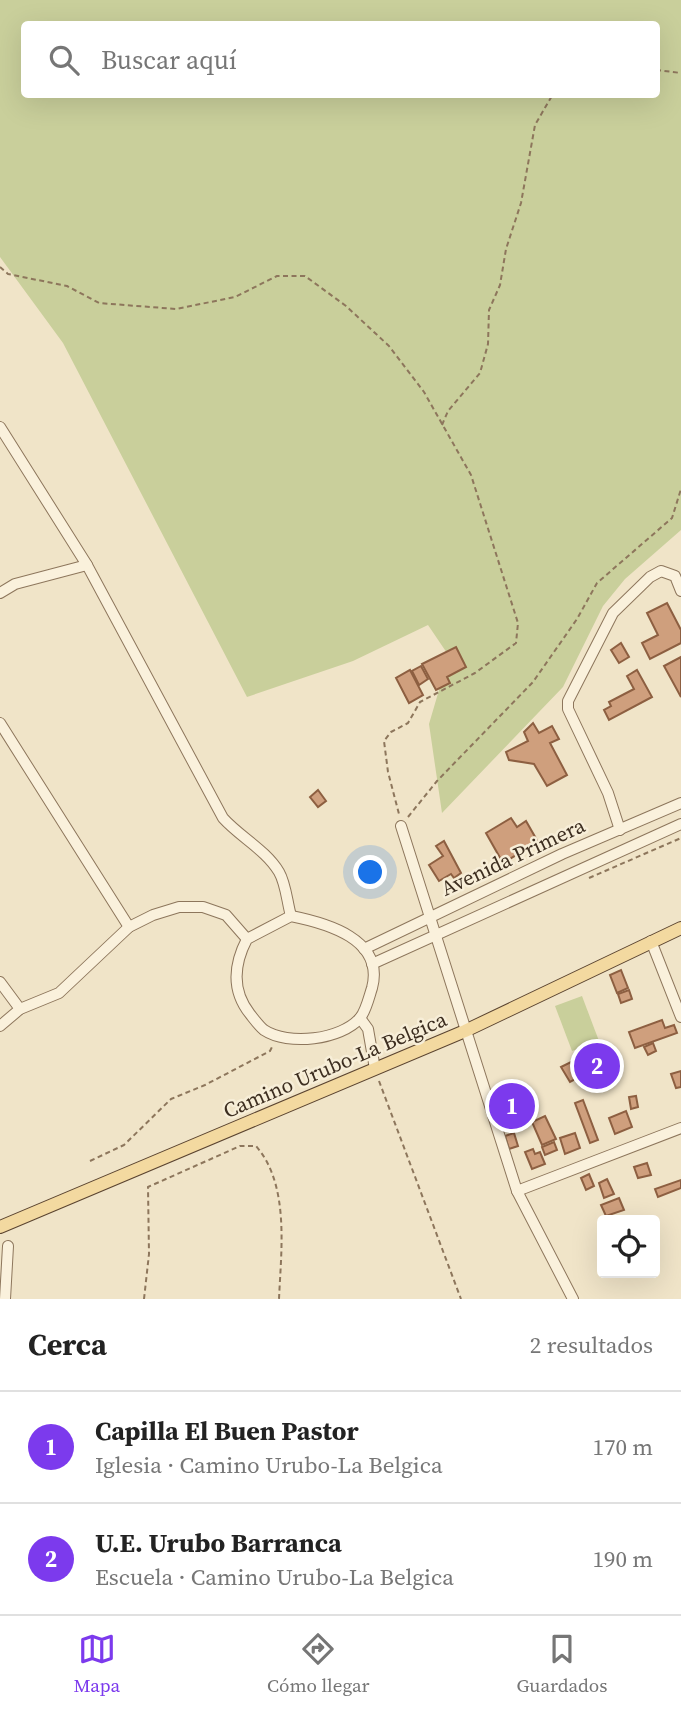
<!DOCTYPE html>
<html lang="es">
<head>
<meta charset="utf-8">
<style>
  :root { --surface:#fff; --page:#f6f6f6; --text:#222; --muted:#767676; --line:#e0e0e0; --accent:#7c3aed }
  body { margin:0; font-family:"Source Serif 4",serif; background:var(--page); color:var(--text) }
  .controls { position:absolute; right:21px; bottom:21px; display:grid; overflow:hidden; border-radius:7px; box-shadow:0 7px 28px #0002 }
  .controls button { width:63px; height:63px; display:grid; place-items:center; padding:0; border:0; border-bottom:2px solid var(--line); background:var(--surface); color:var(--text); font:35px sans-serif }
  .you { position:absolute; left:371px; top:873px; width:24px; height:24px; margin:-18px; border:5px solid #fff; border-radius:50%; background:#1a73e8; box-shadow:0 0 0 10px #1a73e833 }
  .badge { display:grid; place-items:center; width:46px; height:46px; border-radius:50%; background:var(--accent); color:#fff; font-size:23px; font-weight:700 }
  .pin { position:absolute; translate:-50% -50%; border:4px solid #fff; box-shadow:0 2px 7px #0006 }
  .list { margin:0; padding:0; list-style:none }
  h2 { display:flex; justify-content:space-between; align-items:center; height:91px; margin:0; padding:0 28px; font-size:30px }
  h2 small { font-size:23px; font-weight:400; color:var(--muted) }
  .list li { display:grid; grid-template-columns:46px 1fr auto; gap:21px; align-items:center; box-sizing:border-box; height:112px; padding:0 28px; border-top:2px solid var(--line) }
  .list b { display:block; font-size:26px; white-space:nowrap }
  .list p { margin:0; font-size:23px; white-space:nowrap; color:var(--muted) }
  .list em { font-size:23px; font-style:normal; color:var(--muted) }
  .icon { flex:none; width:38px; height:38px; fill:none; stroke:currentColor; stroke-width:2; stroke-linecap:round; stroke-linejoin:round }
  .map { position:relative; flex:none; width:681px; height:1299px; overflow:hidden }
  .search { position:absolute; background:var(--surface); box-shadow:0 7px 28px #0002; left:21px; right:21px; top:21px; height:77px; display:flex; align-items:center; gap:18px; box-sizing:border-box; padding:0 24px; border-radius:7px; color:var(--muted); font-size:26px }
  .sheet { height:315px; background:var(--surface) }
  nav { display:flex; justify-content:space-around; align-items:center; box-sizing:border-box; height:98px; border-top:2px solid var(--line); background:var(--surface); font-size:19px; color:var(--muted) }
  nav a { display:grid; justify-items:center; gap:4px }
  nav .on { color:var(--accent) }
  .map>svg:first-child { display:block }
  .green { fill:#c9cf9b; fill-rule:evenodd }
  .building { fill:#cf9f7d; stroke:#8d5f41; stroke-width:2 }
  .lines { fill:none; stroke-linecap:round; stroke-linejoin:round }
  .minor-casing { stroke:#8d765c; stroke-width:12 }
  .major-casing { stroke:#5b4430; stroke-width:14 }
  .path { stroke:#8d765c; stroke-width:2; stroke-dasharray:5 3.5; stroke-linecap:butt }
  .minor { stroke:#faf1dc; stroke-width:10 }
  .major { stroke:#f3d9a0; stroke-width:12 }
  .labels { text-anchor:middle; stroke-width:5; stroke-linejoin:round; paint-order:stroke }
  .street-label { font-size:21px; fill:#3d2e20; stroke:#f7eed8 }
</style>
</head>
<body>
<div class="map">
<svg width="681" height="1299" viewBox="0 0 681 1299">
  <rect width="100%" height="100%" fill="#f0e4c8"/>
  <g class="green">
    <path d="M0,0h681v530l-56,49 -22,27 -40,81 -121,126 -13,-89 20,-68 -21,-31 -75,36 -106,36 -184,-354 -63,-86zM24,24h632v70h-632z"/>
    <path d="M582,996l17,45 -27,10 -17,-45z"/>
  </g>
  <g class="building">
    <path d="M667,603l14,27v13l-31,16 -8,-16 16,-8 -11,-22z"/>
    <path d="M621,643l8,14 -10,6 -8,-13z"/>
    <path d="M456,647l10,20 -19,10 3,6 -14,7 -14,-26z"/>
    <path d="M681,657v40l-17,-31z"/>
    <path d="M421,666l7,13 -9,6 -7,-14z"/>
    <path d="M410,670l13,25 -14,8 -13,-25z"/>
    <path d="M637,670l15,27 -43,23 -5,-10 7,-4 -2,-4 25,-13 -7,-13z"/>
    <path d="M533,723l6,10 13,-7 7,13 -9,4 17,32 -20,11 -13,-22 -25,-4 -3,-8 22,-11 -4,-9z"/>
    <path d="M318,790l8,11 -8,6 -8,-10z"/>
    <path d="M511,818l6,9 9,-6 12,21 -35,21 -17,-30z"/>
    <path d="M444,841l17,32 -7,5 -3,-4 -12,7 -10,-16 14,-9 -7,-10z"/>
    <path d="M621,970l7,18 -11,5 -7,-18z"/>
    <path d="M629,990l3,9 -11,4 -3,-9z"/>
    <path d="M662,1020l3,8 9,-3 3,8 -42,15 -6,-16z"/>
    <path d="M653,1043l3,8 -8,4 -4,-8z"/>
    <path d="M604,1049l5,11 -6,3 -5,-11z"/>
    <path d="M590,1050l10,18 -15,8 -10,-18z"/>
    <path d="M575,1060l8,15 -13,7 -9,-15z"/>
    <path d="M681,1071v16l-5,1 -5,-14z"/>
    <path d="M519,1095l6,15 -20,7 -6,-15z"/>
    <path d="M636,1096l2,11 -7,2 -2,-12z"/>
    <path d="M583,1100l15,40 -8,3 -15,-40z"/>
    <path d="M626,1111l6,16 -17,7 -6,-16z"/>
    <path d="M545,1116l11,23 -14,6 -10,-23z"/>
    <path d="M514,1133l4,13 -9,3 -4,-13z"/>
    <path d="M575,1133l5,15 -15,6 -5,-16z"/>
    <path d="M554,1142l3,8 -12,5 -3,-8z"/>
    <path d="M533,1149l2,5 5,-2 5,12 -13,5 -7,-17z"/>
    <path d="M647,1163l4,12 -13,3 -4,-11z"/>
    <path d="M589,1174l5,12 -8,4 -5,-12z"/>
    <path d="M607,1179l7,15 -10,4 -5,-15z"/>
    <path d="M681,1180v8l-23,9 -3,-8z"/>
    <path d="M619,1198l5,12 -18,6 -5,-11z"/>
  </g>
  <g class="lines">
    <defs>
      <g id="minor">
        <path d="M0,427l87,138 136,253c17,19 43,32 56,54 7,12 8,30 12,44"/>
        <path d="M0,593l15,-9 72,-19"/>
        <path d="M0,723l129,204"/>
        <path d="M401,826l116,365 56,108"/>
        <path d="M620,830l-12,-37 -40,-84v-8l45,-88 37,-36 11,-6 14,5 6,15"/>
        <path d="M291,916c35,7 94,23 81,72 -3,9 -6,23 -12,30 -19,22 -72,28 -96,12 -5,-4 -10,-11 -14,-16 -19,-24 -16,-50 -3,-75z"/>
        <path d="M651,941l30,76"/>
        <path d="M364,949l198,-95 119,-51"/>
        <path d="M372,964l309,-140"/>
        <path d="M0,982l20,27"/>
        <path d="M360,1018l8,11 7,40"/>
        <path d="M0,1026l20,-17 39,-16 70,-66 24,-12 26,-8h24l23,8 21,24"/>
        <path d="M517,1191l164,-63"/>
        <path d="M5,1299l3,-53"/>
      </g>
      <path id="major" d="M0,1227l465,-196 216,-103"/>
    </defs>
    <use href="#minor" class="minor-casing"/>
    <use href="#major" class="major-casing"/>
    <g class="path">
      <path d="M656,70l25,3"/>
      <path d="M0,267l8,7 59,12 32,17 77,6 59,-12 42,-21h28l41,30 43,40 35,46 47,83 47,148 -2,20 -41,30 -55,29 -12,21 -17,9 -7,9 4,31 11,42"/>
      <path d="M442,425l6,-14 32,-38 8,-29 1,-34 11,-25 6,-36 15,-46 14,-78 18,-31"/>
      <path d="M408,817l29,-36 96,-99 44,-63 20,-36 75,-65 9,-29"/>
      <path d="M589,878l92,-40"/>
      <path d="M379,1081l82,218"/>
      <path d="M90,1161l34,-16 47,-46 34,-14 65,-34 3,-6"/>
      <path d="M144,1299l5,-45 -1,-67 92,-41h16c34,39 25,105 23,153"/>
    </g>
    <use href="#minor" class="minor"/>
    <use href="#major" class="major"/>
  </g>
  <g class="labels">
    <g class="street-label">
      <text transform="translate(513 857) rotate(-25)" y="7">Avenida Primera</text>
      <text transform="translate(335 1065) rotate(-23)" y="7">Camino Urubo-La Belgica</text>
    </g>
  </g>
</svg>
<div class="controls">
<button><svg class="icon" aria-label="locate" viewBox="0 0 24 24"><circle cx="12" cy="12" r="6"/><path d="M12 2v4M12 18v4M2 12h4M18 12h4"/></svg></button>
</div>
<div class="you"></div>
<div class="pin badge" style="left:512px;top:1106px">1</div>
<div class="pin badge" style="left:597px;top:1066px">2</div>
<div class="search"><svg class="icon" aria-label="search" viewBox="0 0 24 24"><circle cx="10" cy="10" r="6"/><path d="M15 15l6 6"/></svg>Buscar aquí</div>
</div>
<section class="sheet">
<h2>Cerca<small>2 resultados</small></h2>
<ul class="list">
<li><span class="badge">1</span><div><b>Capilla El Buen Pastor</b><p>Iglesia · Camino Urubo-La Belgica</p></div><em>170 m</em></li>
<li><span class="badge">2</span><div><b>U.E. Urubo Barranca</b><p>Escuela · Camino Urubo-La Belgica</p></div><em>190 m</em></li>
</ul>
</section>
<nav>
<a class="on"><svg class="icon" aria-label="map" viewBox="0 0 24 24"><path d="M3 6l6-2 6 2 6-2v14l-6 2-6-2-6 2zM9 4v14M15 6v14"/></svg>Mapa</a>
<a><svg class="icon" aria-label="directions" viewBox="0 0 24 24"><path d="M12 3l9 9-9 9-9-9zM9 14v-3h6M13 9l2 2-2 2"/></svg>Cómo llegar</a>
<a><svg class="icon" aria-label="saved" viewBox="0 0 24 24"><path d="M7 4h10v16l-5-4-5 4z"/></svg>Guardados</a>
</nav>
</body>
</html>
